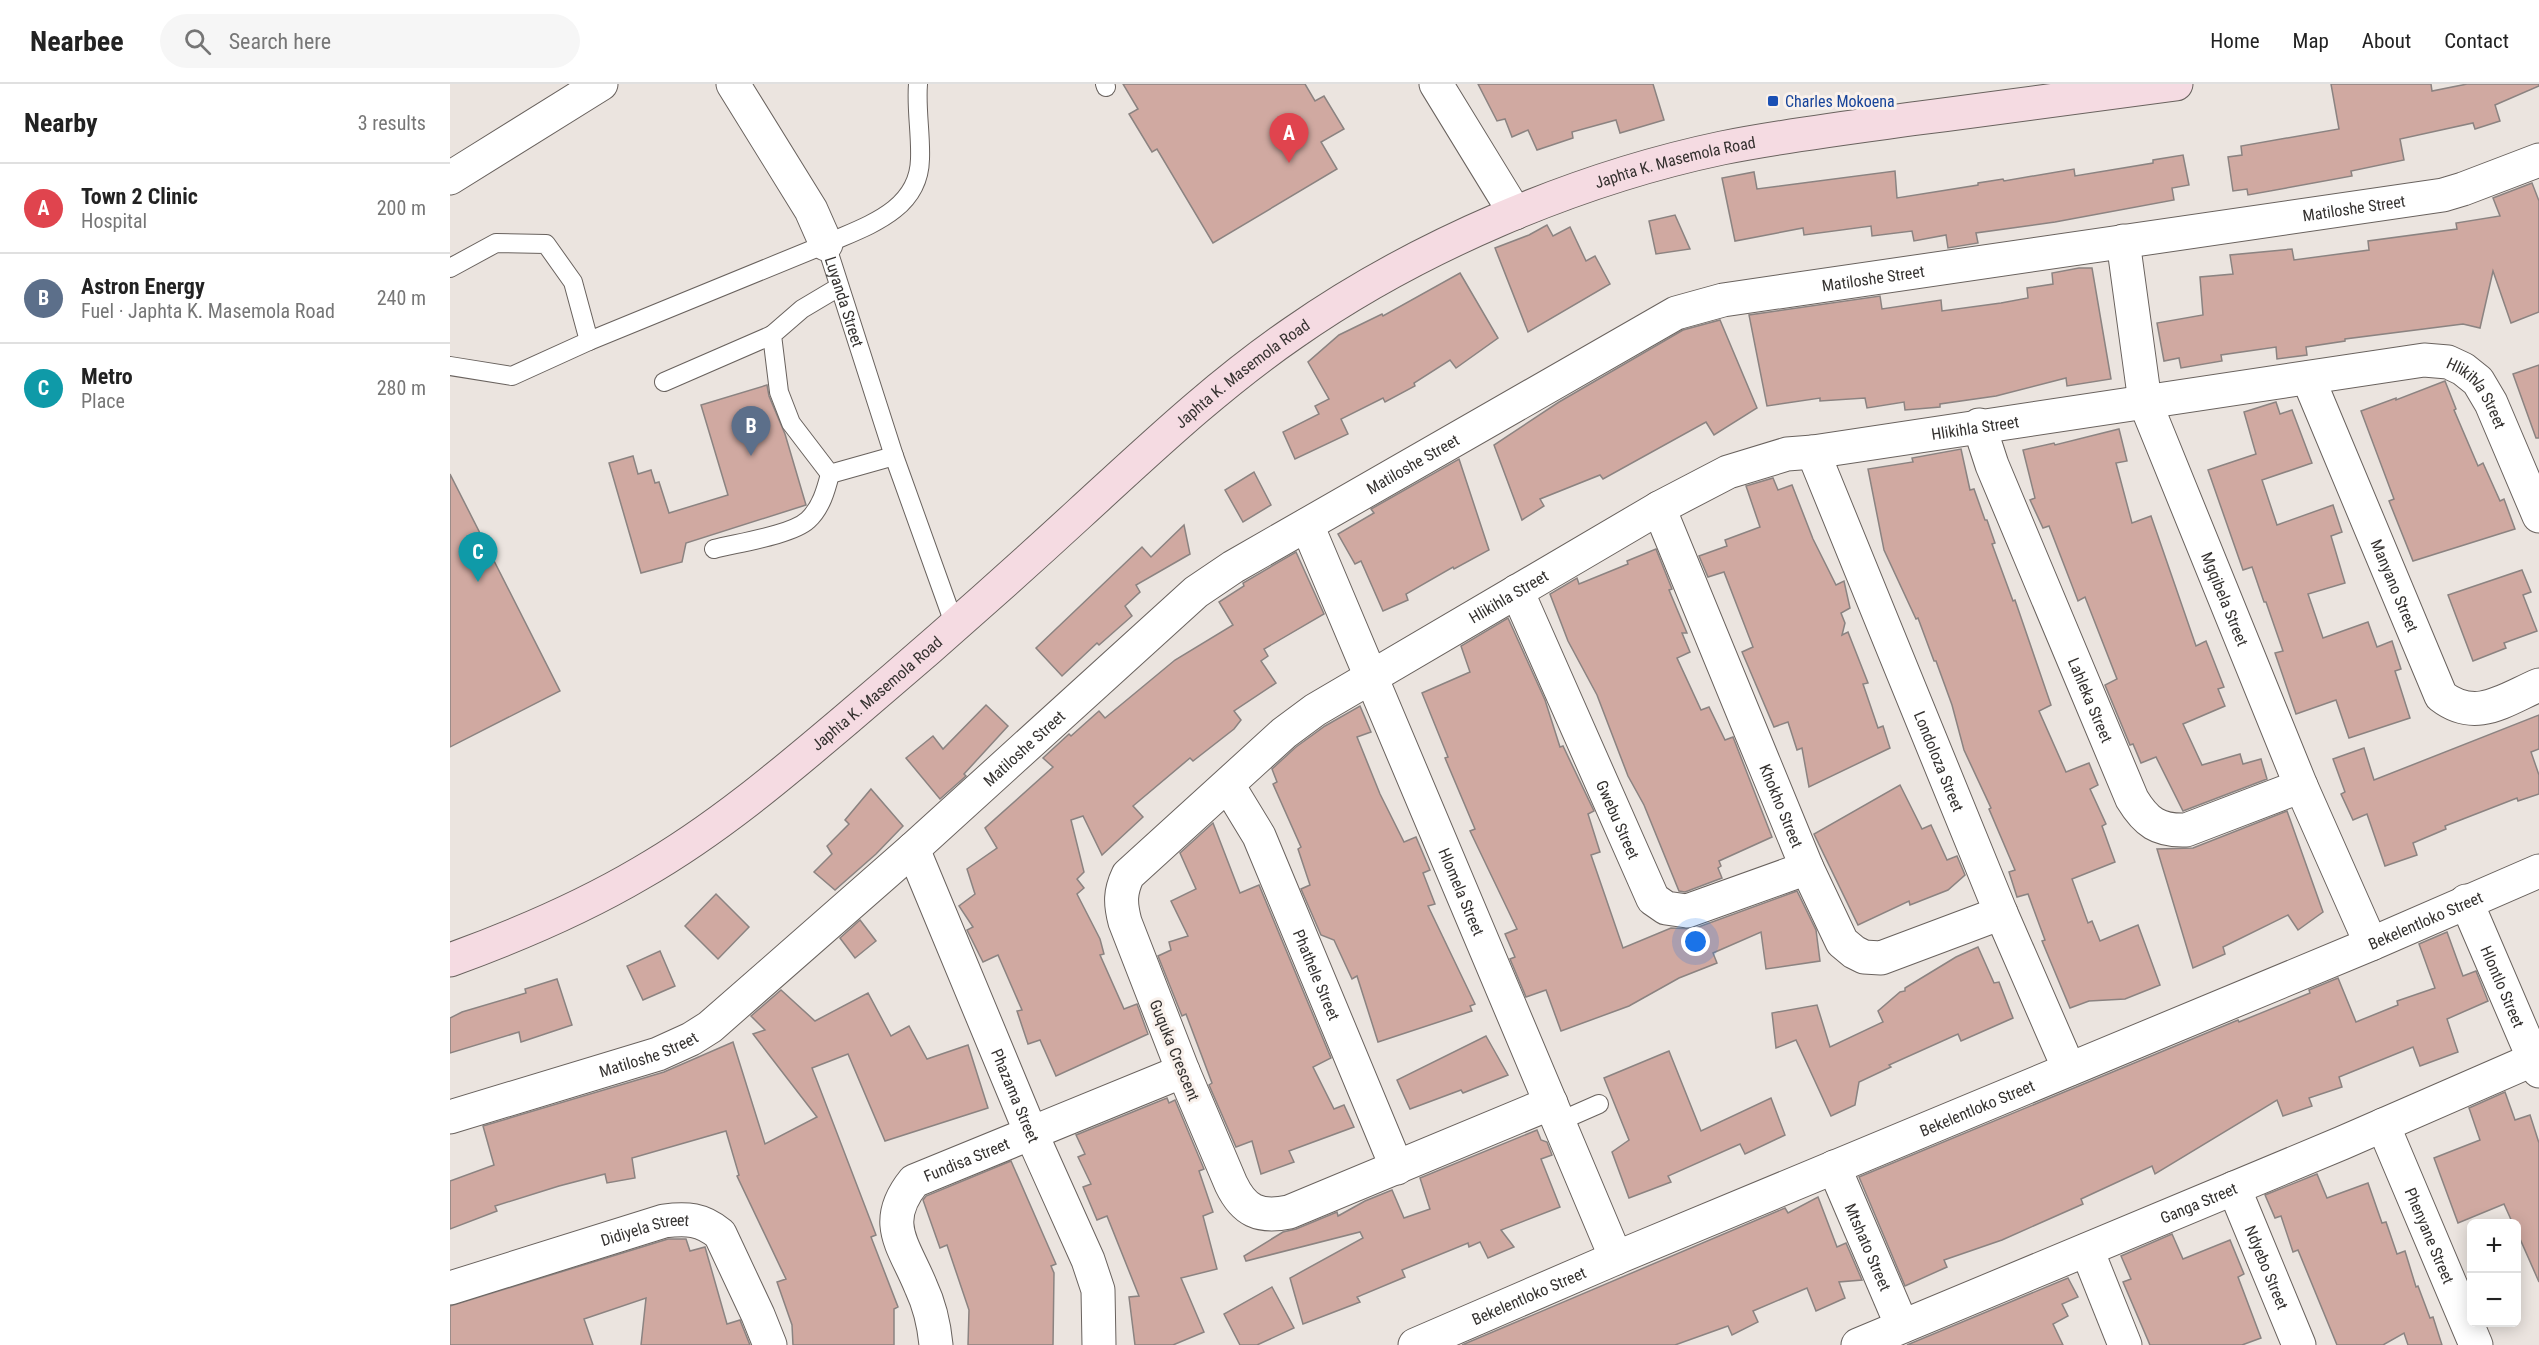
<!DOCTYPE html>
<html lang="en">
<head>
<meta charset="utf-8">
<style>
  :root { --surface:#fff; --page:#f6f6f6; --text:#222; --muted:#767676; --line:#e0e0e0; --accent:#ea580c }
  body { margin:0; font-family:"Roboto Condensed",sans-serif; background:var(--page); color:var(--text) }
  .controls { position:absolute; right:18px; bottom:18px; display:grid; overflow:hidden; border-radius:9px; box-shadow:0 3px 15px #0003 }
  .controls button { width:54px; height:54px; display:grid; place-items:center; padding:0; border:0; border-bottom:2px solid var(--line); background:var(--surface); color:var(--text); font:30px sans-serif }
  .you { position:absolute; left:1246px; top:858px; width:21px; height:21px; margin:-15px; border:4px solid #fff; border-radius:50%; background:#1a73e8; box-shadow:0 0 0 9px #1a73e833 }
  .badge { display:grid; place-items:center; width:39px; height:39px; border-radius:50%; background:var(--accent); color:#fff; font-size:20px; font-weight:700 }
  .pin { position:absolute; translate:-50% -50px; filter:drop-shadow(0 2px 3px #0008) }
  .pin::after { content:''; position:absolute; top:32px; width:21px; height:18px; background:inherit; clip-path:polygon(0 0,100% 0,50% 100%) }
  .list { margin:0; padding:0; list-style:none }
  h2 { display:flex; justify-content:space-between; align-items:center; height:78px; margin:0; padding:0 24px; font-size:26px }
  h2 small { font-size:20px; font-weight:400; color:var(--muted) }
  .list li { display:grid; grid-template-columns:39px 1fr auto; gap:18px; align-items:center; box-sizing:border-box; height:90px; padding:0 24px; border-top:2px solid var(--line) }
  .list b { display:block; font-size:22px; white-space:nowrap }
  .list p { margin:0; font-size:20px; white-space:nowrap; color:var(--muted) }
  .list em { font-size:20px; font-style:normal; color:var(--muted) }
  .icon { flex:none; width:33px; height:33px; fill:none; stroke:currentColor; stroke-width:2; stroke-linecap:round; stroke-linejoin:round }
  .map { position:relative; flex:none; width:2089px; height:1261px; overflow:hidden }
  header { display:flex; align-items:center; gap:36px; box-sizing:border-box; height:84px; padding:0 30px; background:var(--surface); border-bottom:2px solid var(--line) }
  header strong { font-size:28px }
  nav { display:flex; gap:33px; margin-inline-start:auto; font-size:21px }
  .search { width:420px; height:54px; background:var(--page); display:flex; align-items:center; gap:15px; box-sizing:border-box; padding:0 21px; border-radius:33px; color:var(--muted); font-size:22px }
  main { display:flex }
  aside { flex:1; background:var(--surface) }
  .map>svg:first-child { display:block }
  .building { fill:#d0a9a1; stroke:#8b8381; stroke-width:1.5 }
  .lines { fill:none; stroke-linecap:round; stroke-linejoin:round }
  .service-casing { stroke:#69625e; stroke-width:20 }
  .minor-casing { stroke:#69625e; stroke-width:35 }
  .secondary-casing { stroke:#69625e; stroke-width:35 }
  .service { stroke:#fff; stroke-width:18 }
  .minor { stroke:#fff; stroke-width:33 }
  .secondary { stroke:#f5dbe2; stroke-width:33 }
  .transit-dot { fill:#1a4fb4; stroke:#f9f1ec; stroke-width:2 }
  .labels { text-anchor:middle; stroke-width:6; stroke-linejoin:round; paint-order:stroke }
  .transit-label { font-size:16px; fill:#164399; stroke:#f9f1ec; text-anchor:start }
  .street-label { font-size:16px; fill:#353230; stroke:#f9f1ec }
</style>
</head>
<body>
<header>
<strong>Nearbee</strong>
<div class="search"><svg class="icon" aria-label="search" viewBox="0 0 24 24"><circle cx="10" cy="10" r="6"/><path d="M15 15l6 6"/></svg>Search here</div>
<nav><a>Home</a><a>Map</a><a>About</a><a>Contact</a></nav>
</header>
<main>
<aside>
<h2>Nearby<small>3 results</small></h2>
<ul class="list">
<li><span class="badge" style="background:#e0444e">A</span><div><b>Town 2 Clinic</b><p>Hospital</p></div><em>200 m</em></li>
<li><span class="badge" style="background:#5c6f8a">B</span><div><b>Astron Energy</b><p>Fuel · Japhta K. Masemola Road</p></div><em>240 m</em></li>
<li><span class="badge" style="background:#0f9aa8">C</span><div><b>Metro</b><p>Place</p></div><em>280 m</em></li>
</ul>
</aside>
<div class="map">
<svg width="2089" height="1261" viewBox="0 0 2089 1261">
  <rect width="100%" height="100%" fill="#ebe4df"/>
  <g class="building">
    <path d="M673,0h182l10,17 9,-5 20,33 -23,13 16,27 -124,74 -56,-94 -5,3 -23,-38 9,-5z"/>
    <path d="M1028,0h175l11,36 -44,13 -4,-13 -44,12 1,6 -36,12 -9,-20 -16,7 -7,-18 -8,2z"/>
    <path d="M1881,0h100l1,7 35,-7h72v2l-44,19 5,16 -25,8 -2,-6 -73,16 4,21 -53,11 1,5 -104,19 -1,-6 -14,2 -5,-34 14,-2 -1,-9 98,-17z"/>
    <path d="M1733,71l6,30 -17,3 2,12 -119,22 -79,11 2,10 -30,5 -2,-13 -32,6 -2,-10 -40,5 -1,-10 -67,9 -1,-7 -68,13 -13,-63 32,-6 3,17 138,-18 2,27 81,-13v-2l25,-4 1,2 70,-12 1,7 78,-13v-3z"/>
    <path d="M2082,99l7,18v111l-28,11 -18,-52 -13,57 -17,-4 -118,15v2l-39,6 1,8 -30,4 -1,-12 -55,8 1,6 -41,7 -2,-10 -15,3 -7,-38 46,-8 -3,-38 33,-3 -3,-19 62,-6 2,11 75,-10 -1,-9 89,-12 -1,-6 44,-7 -7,-18z"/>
    <path d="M1225,131l15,34 -34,5 -7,-33z"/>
    <path d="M1097,141l6,11 17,-9 16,34 9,-5 15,28 -82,48 -33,-84 34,-13z"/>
    <path d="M1629,184h13l19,111 -44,7 -1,-8 -70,18 -56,8v3l-35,3 -1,-8 -37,6 -2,-10 -45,3v-3l-53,8 -18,-91 131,-19 2,13 59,-9 1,11 59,-8 27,-5 -1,-10 26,-4 -1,-11z"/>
    <path d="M1010,189l38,65 -42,30 -6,-8 -36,23 1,3 -30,16 -2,-4 -42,21 7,15 -53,25 -12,-27 36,-18 -4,-8 14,-7 -21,-37 31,-27 43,-21 1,2z"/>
    <path d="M1270,236l37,88 -43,27 -8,-13 -103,57 -3,-4 -60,24 4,7 -22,14 -28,-75 65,-43 124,-72z"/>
    <path d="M2089,281v73h-3l-23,-64z"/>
    <path d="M1995,297l11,28 -2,1 24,56 5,-3 17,38 4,-2 11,30 -102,32 -24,-60 5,-2 -33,-88 35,-13v2z"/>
    <path d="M317,301l2,11 16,38 21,71 -120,38 -4,19 -41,11 -32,-110 24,-7 5,18 13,-4 4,13 4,-1 10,31 59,-18 -27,-90z"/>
    <path d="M1826,318l4,12 12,-4 20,53 -50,17 15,45 56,-20 9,27 -11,4 14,47 -37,11 15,44 45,-16 9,25 15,-6 9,28 -6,2 15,47 -61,20 -13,-38 -40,14 -21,-61 8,-2 -17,-49h-2l-12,-35 -9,3 -35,-100 48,-16 -12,-42z"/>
    <path d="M1669,345l8,32 -11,2 16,60 19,-7 45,130 10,-5 18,46 -6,2 7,17 -42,18 19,41 38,-11 3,10 18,-5 6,20 -84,32 -27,-54 -15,6 -8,-19 -3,1 -25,-60 12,-6 -32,-82 -7,4 -29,-75 -6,2 -13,-28 5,-2 -12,-48 31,-7 1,2z"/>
    <path d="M1511,365l9,41 4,-1 11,31h2l8,23 -3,1 21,57 2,-1 36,105 -12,6 27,61 23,-9 9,22 -8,4 16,35 -4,2 13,36 -43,17 16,44 4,-2 8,20 38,-16 22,60 -35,14 -36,2 -19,7 -28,-67 3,-1 -17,-46 -11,3 -8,-25 6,-2 -26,-61 2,-1 -27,-58 -12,-45 -16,-44h-2l-16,-43 -2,1 -32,-69 -16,-81 45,-7 -1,-4z"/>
    <path d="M1009,375l30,91 -35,19 -1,-2 -47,27 2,6 -25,11 -22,-50 -6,3 -17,-30 36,-21 -3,-4z"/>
    <path d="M804,388l17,33 -28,17 -18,-32z"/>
    <path d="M0,390l110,217 -110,56z"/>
    <path d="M1323,394l5,12 14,-5 21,54 23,46 8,-4 6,27 -9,5 4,10 -3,12 6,-3 20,51 -5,1 15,44 5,-2 7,22 -81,39 -7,-39 -5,2 -9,-28 -14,5 -32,-75 11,-5 -29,-75 -16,5 -9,-21 28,-10 -2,-6 35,-13 -14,-41z"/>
    <path d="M734,441l6,29 -54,31 4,7 -15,14 7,10 -33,29 -2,-2 -35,33 -26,-28 106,-101 9,10z"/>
    <path d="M1206,465l16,40 -3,1 18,43h-5l8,19 -13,6 24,52 8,-3 16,33 8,-3 39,100 -53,24 2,5 -3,2 4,10 -37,14 -6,-1 -35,-86 -16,-29 -31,-81 -29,-54 -18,-47 27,-16 2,6 49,-20 -1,-3z"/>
    <path d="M846,468l28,62 -60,35 4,7 -7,5 15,22 -42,28 7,9 -7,9 -41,32 -3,-3 -57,48 10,11 -41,38 -19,-39 -12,4 13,52 -7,7 7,9 -7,6 23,45 4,15 -4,1 24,54 13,-5 11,30 -92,42 -16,-36 -12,4 -11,-33 5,-1 -24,-55 -15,7 -16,-32 6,-3 -14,-21 16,-12 -8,-25 30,-21 -12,-20 68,-61 -10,-9 26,-24 2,2 28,-25 6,7 70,-58 58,-35 -14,-23 25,-16 -1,-3z"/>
    <path d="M2072,486l9,22 -8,3 14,36 -33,12 2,5 -33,13 -25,-66z"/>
    <path d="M1058,534l37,82 15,47 3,-1 31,65 -6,3 12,38 -9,3 32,93 48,-20 22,1 104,-38 19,39 4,31 -54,8 -5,-37 -48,21 4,10 -38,15 -50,28 -68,25 -15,-41 -20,7 -16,-38 5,-2 -10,-23 12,-5 -47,-98 5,-2 -30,-71 3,-1 -26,-64 48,-21 -9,-26z"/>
    <path d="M536,621l22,21 -44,48 2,2 -26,23 -34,-41 27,-22 10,13z"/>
    <path d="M910,622l11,26 -14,5 23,57 24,48 12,-5 14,33 -7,3 12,31 -7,2 47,98 -5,2 2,5 -94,31 -21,-66 -5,3 -18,-39 -13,-5 -20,-46 9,-4 -12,-36 3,-2 -28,-63 4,-2 -5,-13 24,-22 29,-21z"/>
    <path d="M2089,631v34l-8,3 8,23v19l-21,7 -1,-3 -72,28 1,3 -33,14 4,12 -32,11 -18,-52 -14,6 -12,-26 4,-2 -12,-33 31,-11 10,32z"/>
    <path d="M1450,701l22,44 9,-4 16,35 10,-4 8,19 -17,15 -38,15 -1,-4 -51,24 -44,-91z"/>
    <path d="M421,705l32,37 -27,28 -41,36 -21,-18 18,-18 -5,-8 22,-22 -4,-4z"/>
    <path d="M1837,727l36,101 -25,18 -10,-15 -65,32 2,7 -32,14 -36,-119 36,-1z"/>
    <path d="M763,739l27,70 19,-8 72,173 -18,9 21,42 10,-4 10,22 -65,24 5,11 -33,12 -9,-33 -16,6 -27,-62 3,-2 -26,-69 -4,2 -24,-60 13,-6 -2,-8 19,-6 -17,-35 25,-12 -16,-36z"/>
    <path d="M266,810l33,33 -31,32 -33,-33z"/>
    <path d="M410,836l16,21 -21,17 -15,-20z"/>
    <path d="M1997,848l16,44 13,-5 12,30 -41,18 11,33 -38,14 -7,-19 -74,30 3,10 -33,11 3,8 -29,10 -6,-16 -122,74 -3,-8 -71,33 2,5 -81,36 -58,20 3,7 -42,19 -46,-109 379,-157 1,2 71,-29 -1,-3 29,-12 18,44 42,-17 -1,-4 38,-13 -16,-44z"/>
    <path d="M1528,863l16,36 5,-1 14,36 -52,23 -3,-7 -69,31 2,2 -32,15 -4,23 -24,11 -35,-76 -20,8 -4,-35 45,-8 13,42 53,-25 -5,-11 22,-19 5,-1v-3l51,-31z"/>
    <path d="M210,867l15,35 -32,14 -16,-34z"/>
    <path d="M107,895l15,46 -51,17 -2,-10 -69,21v-35l12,-6 64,-19 -1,-4z"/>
    <path d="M331,906l34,31 53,-28 23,43 18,-10 18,33 41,-14 20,63 -103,33 -37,-87 -36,14 64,167 -5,2 27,70 -4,2v36h-101l-1,-20 -15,-43 9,-3 -49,-103 2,-1 -13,-44 -94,27 3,20 -28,5 -2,-9 -46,12 -64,20 2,5 -47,18v-48l44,-16 -11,-39 181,-54 69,-30 32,102 52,-27 -64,-83 12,-4 -14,-14z"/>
    <path d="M1036,952l22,39 -45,18 -2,-3 -51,19 -13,-29z"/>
    <path d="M1219,967l32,80 70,-33 14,37 -40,19 -5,-10 -72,32 3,6 -42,16 -17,-46 17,-12 -25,-62z"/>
    <path d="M2055,1008l10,28 15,-5 9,28v139l-22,-50v-8h-4l-9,-20 -46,19 -24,-65 46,-18 -11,-32z"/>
    <path d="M717,1014l2,5 6,-3 29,69 -5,2 14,41 -10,4 14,53 -36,9 23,54 -31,13h-38l-6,-48 10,-1 -32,-80 -10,4 -14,-33 8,-3 -13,-27 7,-3 -9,-19z"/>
    <path d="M1087,1046l4,10 6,2 5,13 -11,4 19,48 -59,23 13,17 -26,11 -8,-16 -11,5 -1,-4 -66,27 3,7 -48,20 3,5 -57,22 -13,-46 73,-40 -3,-6 -114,29 -2,-5 39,-24 13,-3 41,-17 1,4 27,-15 27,-11 12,28 26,-9 -10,-31z"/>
    <path d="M561,1077l45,103 -5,2 3,7 -1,72h-85l1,-35 -22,-65 -7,3 -17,-48 3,-4z"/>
    <path d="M1867,1090l10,24 41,-15 14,40 4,-1 11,32 8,-3 11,36 2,-1 12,32 3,-1 9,28h-34l-4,-12 -21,12h-46l-39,-95 -5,2 -12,-36 -6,2 -10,-23z"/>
    <path d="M1368,1113l19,50 9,-4 16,37 -23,2 6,16 -29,13 -9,-23 -54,23 5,11 -26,13 -4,-9 -53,19h-213l323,-137 3,5z"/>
    <path d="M1722,1150l11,25 47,-19 14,34 -6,3 23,61 -19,7h-92l-27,-63 8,-3 -10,-23z"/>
    <path d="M218,1155h18l4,12 15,-4 22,77 13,-4 10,25h-109l5,-47 -62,21 9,26h-143v-39z"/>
    <path d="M1618,1194l10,19 -16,7 6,12 -15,8 10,21h-156z"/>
    <path d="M822,1203l22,41 -37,17h-17l-16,-31z"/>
  </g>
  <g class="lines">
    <defs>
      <g id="service">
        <path d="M655,0l1,3"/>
        <path d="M376,160c40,-18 93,-33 94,-85 1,-25 -4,-50 -2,-75"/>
        <path d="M0,184l46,-25 50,1 27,38 16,59"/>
        <path d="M389,203l-37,22 -30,26 7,57 12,31 39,51 64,-18"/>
        <path id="s1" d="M0,282l62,10 77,-35 237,-97 68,212 61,170"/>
        <path d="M214,298l108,-47"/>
        <path d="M264,465c23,-6 78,-14 94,-29 13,-12 18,-30 22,-46"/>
        <path d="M1108,1038l41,-18"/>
      </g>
      <g id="minor">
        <path d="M283,0l78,126 15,34"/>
        <path d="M986,0l79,129"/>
        <path d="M0,94l151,-94"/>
        <path id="s2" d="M1673,157l22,161 156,384 70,158"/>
        <path id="s3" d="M1858,294l133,318c35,27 63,4 98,-11"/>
        <path id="s4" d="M1529,341l13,40 140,334c14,23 26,32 54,31l115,-44"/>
        <path id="s5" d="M1363,368l188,461 68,156"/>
        <path id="s6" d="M1209,424l148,360 35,74 12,10 10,5 17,1 120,-45"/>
        <path id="s7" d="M857,441l309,733"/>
        <path id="s8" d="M1067,507l136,308 13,9 21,3 120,-43"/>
        <path id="s9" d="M778,701l31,51 138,332"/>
        <path id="s10" d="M463,765l118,284 57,127 10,30 1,55"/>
        <path id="s11" d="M2016,817l73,170"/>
        <path id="s12" d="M1101,1019l-262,109c-30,6 -45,-1 -58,-28l-48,-113 -58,-149c-5,-19 -5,-30 3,-47l156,-142 31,-23 344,-202 69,-36 59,-18 26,-2 611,-92 24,2 15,7 15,12 13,22 48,113"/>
        <path id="s13" d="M0,1033l208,-63 33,-15 19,-12 203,-178 283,-257 37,-25 443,-254 47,-13 720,-105 20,-6 76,-29"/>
        <path id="s14" d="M1933,1041l93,220"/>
        <path id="s15" d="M1384,1083l68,159"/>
        <path id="s16" d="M1784,1104l65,157"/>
        <path d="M1637,1166l38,95"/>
        <path id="s17" d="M0,1204l214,-67c23,-3 38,-2 56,13l38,81 12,30"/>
        <path id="s18" d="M486,1261c-2,-21 -6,-39 -15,-58 -17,-42 -41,-64 -7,-106l269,-110"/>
        <path id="s19" d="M965,1261l201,-87 755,-314 168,-73"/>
        <path id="s20" d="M1408,1261l484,-202 197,-86"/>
      </g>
      <g id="secondary">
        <path id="s21" d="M0,876c66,-24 130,-51 191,-87 75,-43 141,-99 207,-155 79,-67 156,-135 232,-205 69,-63 136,-127 213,-180 123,-86 282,-154 429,-185 65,-13 131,-21 197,-30 86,-11 172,-23 257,-34"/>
      </g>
    </defs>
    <use href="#service" class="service-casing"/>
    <use href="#minor" class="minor-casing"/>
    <use href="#secondary" class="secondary-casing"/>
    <use href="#service" class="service"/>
    <use href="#minor" class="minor"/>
    <use href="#secondary" class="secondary"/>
  </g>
  <rect class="transit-dot" x="1317" y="11" width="12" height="12" rx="3"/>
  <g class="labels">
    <g class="transit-label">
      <text x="1335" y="23">Charles Mokoena</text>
    </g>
    <g class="street-label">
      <text dy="6" stroke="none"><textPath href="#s21" startOffset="1479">Japhta K. Masemola Road</textPath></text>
      <text dy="6" stroke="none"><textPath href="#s13" startOffset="2170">Matiloshe Street</textPath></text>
      <text dy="6" stroke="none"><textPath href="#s13" startOffset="1684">Matiloshe Street</textPath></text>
      <text dy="6" stroke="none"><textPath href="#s1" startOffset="464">Luyanda Street</textPath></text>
      <text dy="6" stroke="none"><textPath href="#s21" startOffset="993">Japhta K. Masemola Road</textPath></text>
      <text dy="6" stroke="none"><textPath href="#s12" startOffset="2186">Hlikihla Street</textPath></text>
      <text dy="6" stroke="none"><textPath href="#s12" startOffset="1664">Hlikihla Street</textPath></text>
      <text dy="6" stroke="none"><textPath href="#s13" startOffset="1180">Matiloshe Street</textPath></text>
      <text dy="6" stroke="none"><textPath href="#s3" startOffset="225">Manyano Street</textPath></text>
      <text dy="6" stroke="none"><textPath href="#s12" startOffset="1160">Hlikihla Street</textPath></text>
      <text dy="6" stroke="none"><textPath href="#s2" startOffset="375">Mgqibela Street</textPath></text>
      <text dy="6" stroke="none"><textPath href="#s21" startOffset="507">Japhta K. Masemola Road</textPath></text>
      <text dy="6" stroke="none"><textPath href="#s4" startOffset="297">Lahleka Street</textPath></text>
      <text dy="6" stroke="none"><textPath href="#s13" startOffset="696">Matiloshe Street</textPath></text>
      <text dy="6" stroke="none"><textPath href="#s5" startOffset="334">Londoloza Street</textPath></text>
      <text dy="6" stroke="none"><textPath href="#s6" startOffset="322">Khokho Street</textPath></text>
      <text dy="6" stroke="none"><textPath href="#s8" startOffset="250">Gwebu Street</textPath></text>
      <text dy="6" stroke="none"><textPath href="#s7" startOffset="398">Hlomela Street</textPath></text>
      <text dy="6" stroke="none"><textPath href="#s19" startOffset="1096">Bekelentloko Street</textPath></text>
      <text dy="6" stroke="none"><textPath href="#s9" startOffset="210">Phathele Street</textPath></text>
      <text dy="6" stroke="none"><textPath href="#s11" startOffset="93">Hlontlo Street</textPath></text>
      <text transform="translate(725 966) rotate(68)" y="6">Guquka Crescent</text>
      <text dy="6" stroke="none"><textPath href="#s13" startOffset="208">Matiloshe Street</textPath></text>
      <text dy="6" stroke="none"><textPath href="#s10" startOffset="267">Phazama Street</textPath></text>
      <text dy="6" stroke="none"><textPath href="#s19" startOffset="610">Bekelentloko Street</textPath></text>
      <text dy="6" stroke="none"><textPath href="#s18" startOffset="232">Fundisa Street</textPath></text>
      <text dy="6" stroke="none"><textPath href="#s20" startOffset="369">Ganga Street</textPath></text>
      <text dy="6" stroke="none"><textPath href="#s17" startOffset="204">Didiyela Street</textPath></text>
      <text dy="6" stroke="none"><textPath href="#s14" startOffset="120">Phenyane Street</textPath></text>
      <text dy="6" stroke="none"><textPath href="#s15" startOffset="87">Mtshato Street</textPath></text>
      <text dy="6" stroke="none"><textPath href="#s16" startOffset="86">Ndyebo Street</textPath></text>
      <text dy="6" stroke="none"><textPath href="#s19" startOffset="124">Bekelentloko Street</textPath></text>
    </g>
  </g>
</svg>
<div class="controls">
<button>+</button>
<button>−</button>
</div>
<div class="you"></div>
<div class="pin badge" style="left:839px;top:79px;background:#e0444e">A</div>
<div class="pin badge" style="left:301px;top:372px;background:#5c6f8a">B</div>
<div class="pin badge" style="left:28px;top:498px;background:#0f9aa8">C</div>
</div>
</main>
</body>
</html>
